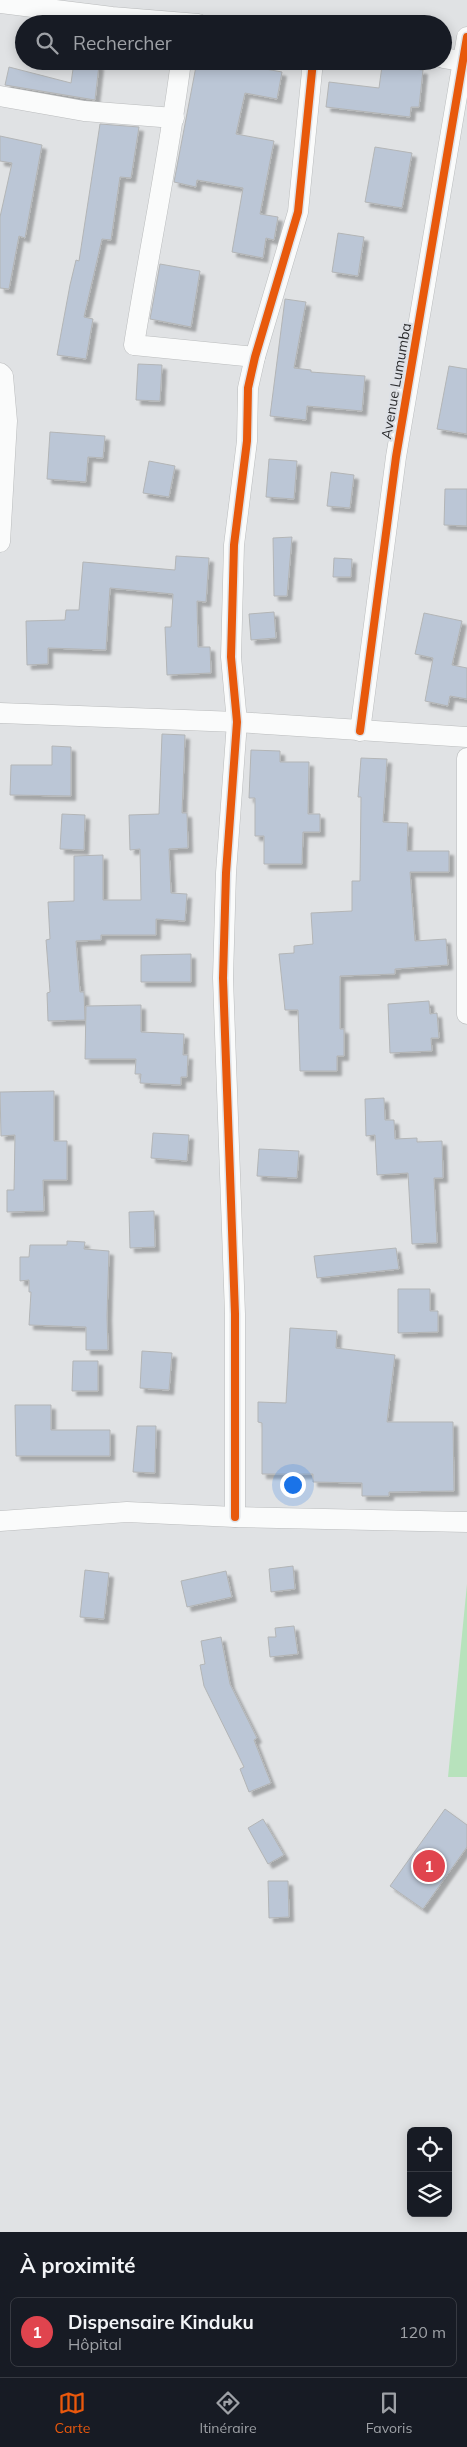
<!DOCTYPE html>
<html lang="fr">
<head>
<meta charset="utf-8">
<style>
  :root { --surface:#171b24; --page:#20242c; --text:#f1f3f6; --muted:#9ea1a6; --line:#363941; --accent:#ea580c }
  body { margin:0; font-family:Mulish,sans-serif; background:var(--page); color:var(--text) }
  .controls { position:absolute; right:15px; bottom:15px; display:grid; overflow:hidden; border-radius:8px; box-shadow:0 2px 12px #0003 }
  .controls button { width:45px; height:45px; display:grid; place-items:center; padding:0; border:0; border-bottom:1px solid var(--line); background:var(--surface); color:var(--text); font:25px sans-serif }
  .you { position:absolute; left:292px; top:1484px; width:18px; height:18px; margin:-12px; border:4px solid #fff; border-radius:50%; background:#1a73e8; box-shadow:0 0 0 8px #1a73e833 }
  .badge { display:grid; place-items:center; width:32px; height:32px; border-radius:50%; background:var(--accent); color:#fff; font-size:16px; font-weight:700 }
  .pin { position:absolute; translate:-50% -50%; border:2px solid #fff; box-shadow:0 1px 5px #0006 }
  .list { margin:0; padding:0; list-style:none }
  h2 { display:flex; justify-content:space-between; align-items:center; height:65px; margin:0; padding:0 20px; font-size:21px }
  h2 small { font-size:16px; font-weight:400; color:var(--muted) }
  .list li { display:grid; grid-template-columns:32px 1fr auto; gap:15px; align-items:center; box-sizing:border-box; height:70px; margin:0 10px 10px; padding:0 10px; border:1px solid var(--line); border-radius:8px }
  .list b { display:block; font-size:19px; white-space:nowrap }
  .list p { margin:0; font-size:16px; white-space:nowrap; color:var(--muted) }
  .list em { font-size:16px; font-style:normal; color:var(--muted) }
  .icon { flex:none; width:28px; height:28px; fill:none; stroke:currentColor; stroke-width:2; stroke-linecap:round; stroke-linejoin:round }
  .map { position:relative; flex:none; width:467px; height:2232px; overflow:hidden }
  .search { position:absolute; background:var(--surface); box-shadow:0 2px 12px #0003; left:15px; right:15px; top:15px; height:55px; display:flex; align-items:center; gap:12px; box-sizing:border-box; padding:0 18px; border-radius:28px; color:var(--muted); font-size:19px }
  .sheet { height:145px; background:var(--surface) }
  nav { display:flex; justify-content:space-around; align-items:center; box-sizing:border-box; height:70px; border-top:1px solid var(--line); background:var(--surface); font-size:14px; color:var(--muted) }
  nav a { display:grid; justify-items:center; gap:2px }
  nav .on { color:var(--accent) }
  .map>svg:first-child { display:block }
  .green { fill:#b7e2bc }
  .building { fill:#bbc6d6; stroke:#b3b5b6; filter:url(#shadow) }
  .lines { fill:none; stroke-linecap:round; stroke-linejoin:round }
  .minor-casing { stroke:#babcbd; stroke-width:21 }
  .minor { stroke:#fafbfb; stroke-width:20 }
  .cycleway-casing { stroke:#dee1e6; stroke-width:11 }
  .cycleway { stroke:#e8590c; stroke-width:8 }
  .labels { text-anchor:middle; stroke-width:4.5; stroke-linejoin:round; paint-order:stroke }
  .street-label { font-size:14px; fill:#2b2c2e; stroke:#dee1e6 }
</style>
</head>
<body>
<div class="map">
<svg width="467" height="2232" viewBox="0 0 467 2232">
  <defs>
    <filter id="shadow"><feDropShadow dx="4.5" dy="4.5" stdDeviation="1" flood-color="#0004"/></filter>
  </defs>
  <rect width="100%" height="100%" fill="#e0e2e4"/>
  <path class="green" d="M467,1584v193h-19z"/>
  <g class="building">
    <path d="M197,61h24l61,11 -5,27 -32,-6 -9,41 38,7 -14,73 18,3 -4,23 -8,-2 -3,20 -31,-6 11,-64 -46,-8 -1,7 -22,-5z"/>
    <path d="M74,62l25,3 -4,35 -90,-15 4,-18 62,16z"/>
    <path d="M382,66l41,4 -4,37h-8l-1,10 -84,-10 3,-25 50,6z"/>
    <path d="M100,124l39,3 -8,51 -11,-1 -9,63 -9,-1 -18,78 9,2 -7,40 -29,-4 13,-70 6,-25 3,1z"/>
    <path d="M0,136l42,9 -17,93 -6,-2 -10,53 -9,-1v-71l12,-54 -12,-2z"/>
    <path d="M375,147l37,6 -10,55 -37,-6z"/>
    <path d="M338,233l26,4 -6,39 -26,-4z"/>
    <path d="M160,264l40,7 -9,56 -41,-8z"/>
    <path d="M285,299l21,3 -12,66 17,2v2l54,4 -3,35 -55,-5 -1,14 -36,-4z"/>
    <path d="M138,364l24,1 -2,36 -24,-1z"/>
    <path d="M449,366l18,3v65l-30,-5z"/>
    <path d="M50,432l55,4 -2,22 -15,-1 -2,25 -39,-3z"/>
    <path d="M269,459l28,2 -3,38 -28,-2z"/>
    <path d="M149,461l26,5 -6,31 -26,-4z"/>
    <path d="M331,472l23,3 -4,33 -23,-2z"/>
    <path d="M445,489h22v37l-23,-1z"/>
    <path d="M292,537l-5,59h-13l-1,-58z"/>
    <path d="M176,556l33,2 -3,44 -9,-1 1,46h12l1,26 -44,2 -2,-48h6l2,-33 -63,-6 -4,62 -58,-2v16l-21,1 -1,-44 39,-1 1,-10h13l4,-48 92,8z"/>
    <path d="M334,558l18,1 -1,18h-18z"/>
    <path d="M274,612l2,26 -25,2 -2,-26z"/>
    <path d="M424,613l38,8 -10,44 15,3v31l-17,-3 -2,10 -23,-5 8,-43 -18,-4z"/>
    <path d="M162,734l23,1 -3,78h5l1,35 -19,1 2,44 16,1 -2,27 -29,-2v16h-55v5l-25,1 4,51h4l1,28 -37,1 -1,-28 3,-1 -4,-52 4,-1 -2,-37 26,-1v-45l29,-1v45h38l-1,-51 -10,1 -1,-35 30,-1z"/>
    <path d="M52,746l19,1v49l-61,-1 1,-30h41z"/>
    <path d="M251,750l29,1v11h29l-1,52h12v18h-17l-1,32h-38v-28h-9v-38h-6z"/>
    <path d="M361,758l26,1 -4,63 25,1 -1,28h42v21h-39l5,69 31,-2 2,26 -53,4v5l-55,2v53h4v27h-7v15h-37l-2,-61h-13l-6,-56 15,-1v-7l19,-2 -2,-31 41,-2v-30h8l1,-84h-3z"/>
    <path d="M62,814l23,1 -1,35 -24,-1z"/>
    <path d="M191,954v28h-50v-27z"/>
    <path d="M429,1001l1,13 7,-1 2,25h-8l1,13 -42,2 -2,-49z"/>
    <path d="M141,1005v27l43,2 -1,21h5l-1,22h-6v8l-41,-2 1,-9h-6l1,-15h-51l1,-53z"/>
    <path d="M54,1091v50h13v39h-24l1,31 -37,1v-22h7l1,-55 -14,1 -1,-44z"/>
    <path d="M384,1098l1,22h9l1,19 22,-1v4l25,-1 1,37h-9l3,65 -25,1 -4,-71 -31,2 -2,-40 -9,1 -1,-37z"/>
    <path d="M153,1133l36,2 -2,26 -36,-3z"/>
    <path d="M259,1149l40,2 -2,27 -40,-2z"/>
    <path d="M154,1211l1,36 -25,1 -1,-36z"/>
    <path d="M67,1241l18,1 -1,7 25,2 -2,65 1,34h-22v-23l-57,-2 2,-33h-2v-12l-9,1v-24h9l1,-12h37z"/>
    <path d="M396,1248l3,21 -82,9 -3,-22z"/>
    <path d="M398,1289h32v22h8v21l-40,1z"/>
    <path d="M290,1328l47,3 -1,17 59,7 -8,67h66l1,69 -65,1v4h-27v-13l-49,-1v-8h-51v-51l-4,-1v-20l28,1z"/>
    <path d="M142,1351l30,2 -3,37 -29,-2z"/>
    <path d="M73,1361h25v30h-26z"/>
    <path d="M15,1405h36v25h59v26h-94z"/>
    <path d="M137,1426h19l-1,47 -22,-1z"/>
    <path d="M293,1566l2,23 -24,3 -2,-23z"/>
    <path d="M85,1570l24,3 -5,46 -24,-2z"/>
    <path d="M226,1571l6,26 -45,10 -6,-26z"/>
    <path d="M294,1626l4,28 -28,3 -2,-20h8l-1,-9z"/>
    <path d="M221,1637l9,47 27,54 -3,2 17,43 -22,9 -9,-23 4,-2 -40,-81 -4,-21 5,-1 -4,-23z"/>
    <path d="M445,1809l22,16v22l-44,62 -33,-23z"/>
    <path d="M263,1819l21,36 -16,9 -20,-36z"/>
    <path d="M268,1881h20l1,36 -20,1z"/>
  </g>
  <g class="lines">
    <defs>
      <g id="minor">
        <path d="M0,3l112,14 86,7"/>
        <path d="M443,58l24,4"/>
        <path d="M181,61c-12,96 -32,189 -47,284l121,12"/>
        <path d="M0,96l84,15 90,7"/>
        <path d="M0,373l3,3 4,45 -7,121"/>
        <path d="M0,713l237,9 230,15"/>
        <path d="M360,731l36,-274 71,-420"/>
        <path d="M467,758v256"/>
        <path d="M235,1517v-203l-12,-336 3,-105 11,-151 -6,-65 3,-112 13,-104 1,-53 7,-31 43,-145 15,-151"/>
        <path d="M0,1521l127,-9 108,5 232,5"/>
      </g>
    </defs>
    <use href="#minor" class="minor-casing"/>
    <use href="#minor" class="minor"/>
    <defs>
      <g id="cycleway">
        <path d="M360,731l36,-274 71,-420"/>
        <path d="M235,1517v-203l-12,-336 3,-105 11,-151 -6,-65 3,-112 13,-104 1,-53 7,-31 43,-145 15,-151"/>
      </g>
    </defs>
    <use href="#cycleway" class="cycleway-casing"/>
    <use href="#cycleway" class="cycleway"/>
  </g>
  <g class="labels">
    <g class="street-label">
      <text transform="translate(396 381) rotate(-80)" y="5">Avenue Lumumba</text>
    </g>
  </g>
</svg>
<div class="controls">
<button><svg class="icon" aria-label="locate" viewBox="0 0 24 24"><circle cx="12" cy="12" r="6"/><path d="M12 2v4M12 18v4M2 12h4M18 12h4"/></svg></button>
<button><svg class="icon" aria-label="layers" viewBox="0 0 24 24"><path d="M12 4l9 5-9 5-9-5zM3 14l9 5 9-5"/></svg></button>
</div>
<div class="you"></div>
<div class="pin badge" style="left:429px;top:1866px;background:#e0444e">1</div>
<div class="search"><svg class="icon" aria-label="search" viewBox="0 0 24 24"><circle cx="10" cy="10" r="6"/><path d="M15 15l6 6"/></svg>Rechercher</div>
</div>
<section class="sheet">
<h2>À proximité<small></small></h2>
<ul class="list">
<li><span class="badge" style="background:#e0444e">1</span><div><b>Dispensaire Kinduku</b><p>Hôpital</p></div><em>120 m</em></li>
</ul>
</section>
<nav>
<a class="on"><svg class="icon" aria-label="map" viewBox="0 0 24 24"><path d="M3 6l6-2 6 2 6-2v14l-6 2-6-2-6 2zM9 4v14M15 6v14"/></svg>Carte</a>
<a><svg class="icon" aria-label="directions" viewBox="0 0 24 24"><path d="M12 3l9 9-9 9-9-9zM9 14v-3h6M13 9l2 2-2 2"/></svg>Itinéraire</a>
<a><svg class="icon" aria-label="saved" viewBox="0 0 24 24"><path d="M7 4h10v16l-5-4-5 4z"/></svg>Favoris</a>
</nav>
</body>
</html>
